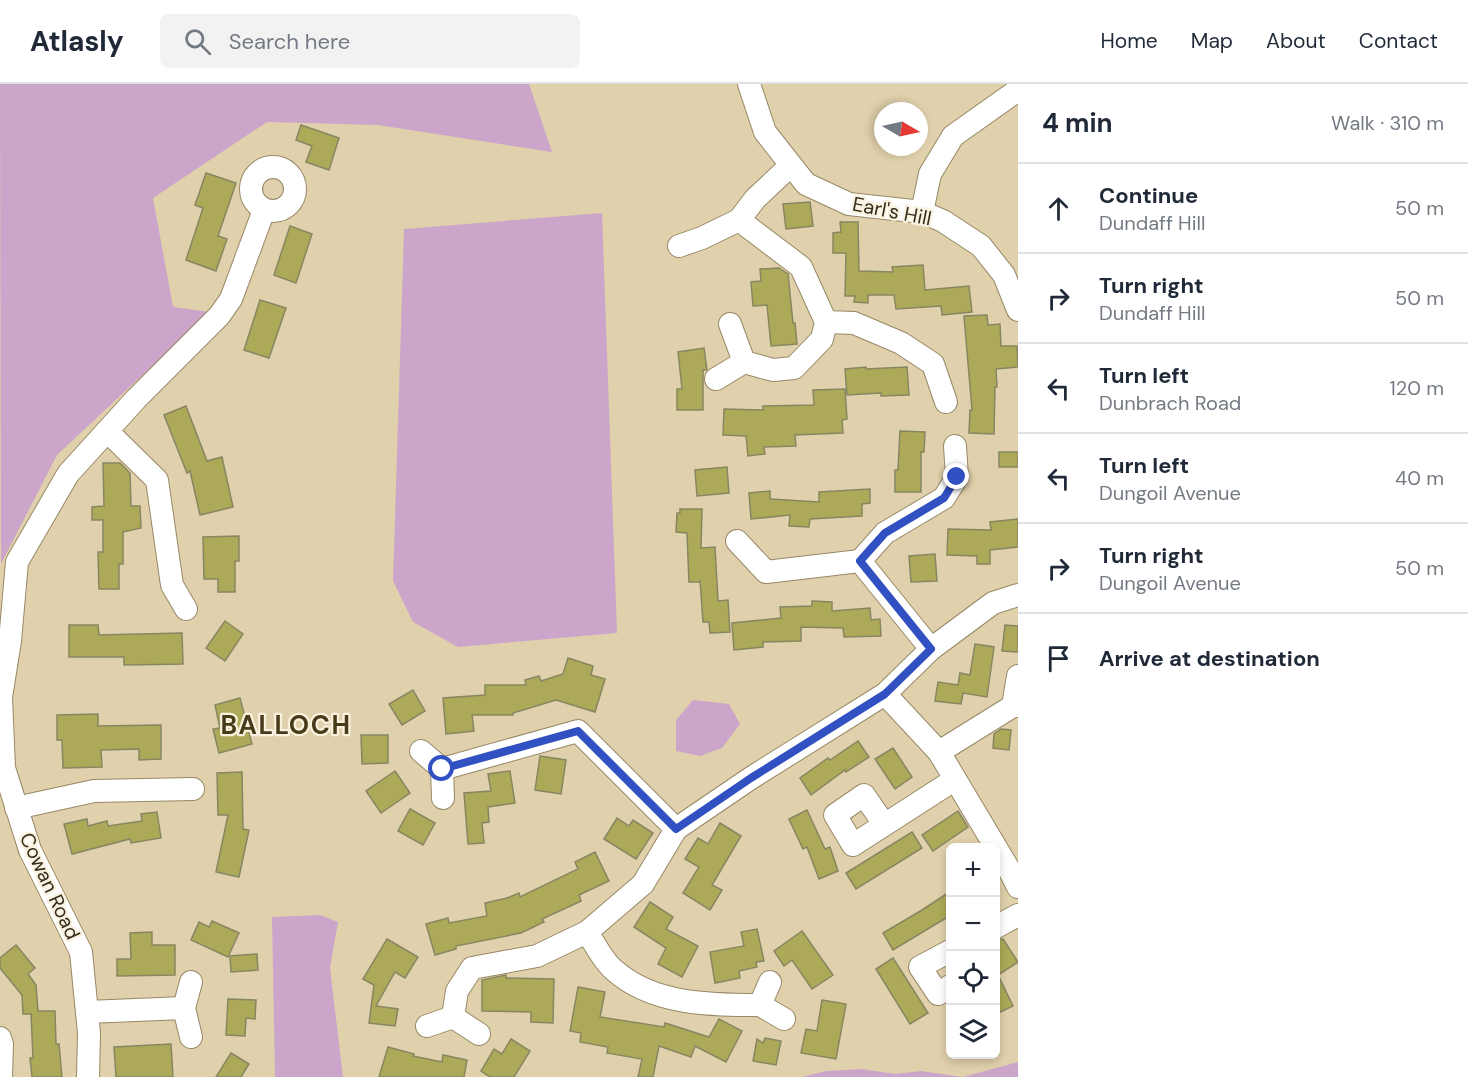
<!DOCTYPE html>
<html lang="en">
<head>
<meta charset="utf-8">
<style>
  :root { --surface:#fff; --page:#f2f2f3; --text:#1f2937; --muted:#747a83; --line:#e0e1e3 }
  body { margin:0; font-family:"DM Sans",sans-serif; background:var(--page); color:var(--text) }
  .controls { position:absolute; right:18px; bottom:18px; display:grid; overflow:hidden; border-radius:9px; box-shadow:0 3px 9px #0003 }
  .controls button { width:54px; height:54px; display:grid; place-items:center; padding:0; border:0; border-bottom:2px solid var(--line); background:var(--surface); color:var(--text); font:30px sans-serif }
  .compass { position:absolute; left:874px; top:18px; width:54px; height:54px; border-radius:50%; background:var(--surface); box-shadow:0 3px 9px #0003; rotate:99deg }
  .stop { position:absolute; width:18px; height:18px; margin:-14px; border:4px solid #3151c2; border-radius:50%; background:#fff }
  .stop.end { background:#3151c2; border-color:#fff; box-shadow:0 2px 6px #0008 }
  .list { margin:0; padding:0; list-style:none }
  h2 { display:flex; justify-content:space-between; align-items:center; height:78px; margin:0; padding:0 24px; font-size:26px }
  h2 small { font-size:20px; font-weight:400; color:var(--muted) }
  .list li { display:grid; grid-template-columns:39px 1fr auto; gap:18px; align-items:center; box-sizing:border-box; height:90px; padding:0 24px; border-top:2px solid var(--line) }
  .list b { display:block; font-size:22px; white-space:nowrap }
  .list p { margin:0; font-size:20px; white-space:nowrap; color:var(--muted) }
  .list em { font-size:20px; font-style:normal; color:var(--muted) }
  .icon { flex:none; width:33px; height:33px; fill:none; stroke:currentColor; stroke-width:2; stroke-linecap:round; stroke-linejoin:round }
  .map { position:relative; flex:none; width:1018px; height:993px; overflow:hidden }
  header { display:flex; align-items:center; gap:36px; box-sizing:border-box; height:84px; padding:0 30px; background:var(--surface); border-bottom:2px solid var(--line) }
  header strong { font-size:28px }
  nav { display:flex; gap:33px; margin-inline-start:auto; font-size:21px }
  .search { width:420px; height:54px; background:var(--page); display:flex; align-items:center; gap:15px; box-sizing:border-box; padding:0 21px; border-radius:9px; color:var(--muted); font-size:22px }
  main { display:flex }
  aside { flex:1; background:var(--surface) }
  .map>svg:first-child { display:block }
  .green { fill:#cba6ca }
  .building { fill:#acaa58; stroke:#878662; stroke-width:1.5 }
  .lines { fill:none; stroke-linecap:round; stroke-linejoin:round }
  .minor-casing { stroke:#978966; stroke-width:24 }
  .minor { stroke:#fff; stroke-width:22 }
  .route { stroke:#3151c2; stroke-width:8 }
  .labels { text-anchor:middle; stroke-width:4.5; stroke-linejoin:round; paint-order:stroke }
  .street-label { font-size:20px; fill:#342d1f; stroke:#faf2df }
  .district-label { font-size:26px; font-weight:bold; letter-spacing:1.5px; fill:#483b1a; stroke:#faf2df }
</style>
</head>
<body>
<header>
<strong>Atlasly</strong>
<div class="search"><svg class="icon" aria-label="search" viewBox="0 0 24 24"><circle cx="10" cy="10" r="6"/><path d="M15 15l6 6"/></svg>Search here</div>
<nav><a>Home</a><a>Map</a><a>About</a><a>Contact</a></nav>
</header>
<main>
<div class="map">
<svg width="1018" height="993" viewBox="0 0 1018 993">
  <rect width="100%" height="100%" fill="#e0d0ab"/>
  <g class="green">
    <path d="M0,0h529l23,68 -174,-27 -111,-3 -114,76 20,109 37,5 -153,143 -56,109z"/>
    <path d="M602,129l15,420 -159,14 -45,-25 -20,-41 11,-352z"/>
    <path d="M693,616l36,4 11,20 -18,24 -22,8 -24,-5v-31z"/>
    <path d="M320,831l18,7 -8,46 13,109h-68l-3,-160z"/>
    <path d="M1018,978v15h-216l24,-6 36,-2 33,5 26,-3 42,6z"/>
  </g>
  <g class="building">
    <path d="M301,41l38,13 -10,32 -23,-8 6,-16 -16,-6z"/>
    <path d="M206,89l30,10 -18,53 9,3 -11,32 -30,-11 17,-52 -8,-3z"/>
    <path d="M810,118l3,24 -27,3 -3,-25z"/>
    <path d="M840,138h18l1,49 34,1 -1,-5 31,-2 2,25 44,-4 3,26 -30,3 -1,-9 -45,3 -2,-14h-26v8l-14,-1 1,-6h-10l1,-43h-13v-20l8,-1z"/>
    <path d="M290,142l22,8 -16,49 -22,-8z"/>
    <path d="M779,184l9,6 5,49h2l2,21 -26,2 -4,-41 -14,1 -2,-24 10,-1 -1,-12z"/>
    <path d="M260,216l26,8 -17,50 -25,-8z"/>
    <path d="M987,231l1,10 12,-1 1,22h16l1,21 -22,2 1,18h-2l-1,47 -25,-1 1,-23h2l-8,-94z"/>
    <path d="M704,264l3,22h-4v40h-26v-21h5l-4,-37z"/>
    <path d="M866,283v2l41,-2 2,28 -28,1v-3l-34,2 -2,-26z"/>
    <path d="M845,305l2,30 -5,1 1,13 -48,2 1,11 -32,1 1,7 -17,2 -2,-20 -23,-1 1,-26 39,1v-4l51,-1 -1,-15z"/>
    <path d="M186,322l21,55 15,-4 11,50 -33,8 -10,-44 -3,2 -23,-58z"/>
    <path d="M900,347l25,1 -1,20h-3v40h-26v-22h3z"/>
    <rect x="999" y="368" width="19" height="15"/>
    <path d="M103,379h17l10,10 1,33h9l1,22 -18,4v32h-4v25h-20l-1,-37h5v-32h-11v-13l12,-1z"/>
    <path d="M727,383l2,26 -32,3 -2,-26z"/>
    <path d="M870,405v14l-8,1v12l-52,3 -1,8 -20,-1 1,-11 -39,4 -2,-26 21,-2v8l49,3v-10z"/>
    <path d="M680,425h22l-1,39 14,-1 3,54 10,-1 2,32 -20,1 -1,-11h-6l-3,-42v2h-11l-2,-49 -11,-1 1,-19h3z"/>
    <path d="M1018,435v28l-28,3v14h-13v-8l-30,-1 1,-26 43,1 -1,-8z"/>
    <path d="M239,452v25h-4v31h-17v-13h-14l-1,-42z"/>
    <path d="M935,470l2,27 -26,1 -2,-26z"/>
    <path d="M812,517l20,1v9l38,-3 1,12 9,-1 1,17 -37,1 -1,-9 -42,-1v14l-38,1v5l-29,3 -2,-27 49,-5 -1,-11 32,-1z"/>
    <path d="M225,537l18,13 -18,27 -19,-13z"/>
    <path d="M69,541h29l1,10 83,-2 1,31 -59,1v-8h-55z"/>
    <path d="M1005,541l13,1v26l-16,-1z"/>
    <path d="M975,560l19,3 -7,50 -24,-4 -2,11 -26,-3 3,-19 20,3 2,-12 10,2z"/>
    <path d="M568,574l25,8 -2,9 14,4 -10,33 -39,-12 -43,13v2h-41l2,16 -28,3 -3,-36 42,-3v-10h41l-1,-5 14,-4 2,5 22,-7z"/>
    <path d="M413,606l12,21 -23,14 -13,-21z"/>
    <path d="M240,614l12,46 -33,9 -6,-24 7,-1 -5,-23z"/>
    <path d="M98,630v12l63,-1v34l-22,1v-11l-38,1 1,17 -39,1 -1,-28h-5v-25z"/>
    <path d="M1001,645l10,1 -2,20 -16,-2 1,-14z"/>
    <path d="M361,651h27v28l-26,1z"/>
    <path d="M858,657l11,16 -23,15 -1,-2 -34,25 -11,-17 28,-20 2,2z"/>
    <path d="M893,664l19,29 -17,12 -20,-30z"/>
    <path d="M540,672l26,4 -5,34 -26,-4z"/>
    <path d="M395,687l15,22 -29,20 -15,-22z"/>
    <path d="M510,687l5,32 -27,4 1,15 -7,1 2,20 -16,1 -4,-51 27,-2 -3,-17z"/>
    <path d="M242,688l1,57 6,1 -10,47 -23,-5 12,-57h-10l-1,-42z"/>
    <path d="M410,725l25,14 -12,22 -25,-14z"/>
    <path d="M807,726l18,39 5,-2 8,24 -19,8 -12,-32 -4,2 -14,-30z"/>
    <path d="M958,727l10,16 -35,24 -11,-16z"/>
    <path d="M157,728l4,26 -30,5 -1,-4 -58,15 -8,-30 23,-5 1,7 19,-5 1,5 34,-5 -1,-7z"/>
    <path d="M617,734l12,8 4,-6 20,13 -17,26 -32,-20z"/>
    <path d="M720,739l21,13 -29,49 10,5 -12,20 -27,-17 16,-26 -14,-8 13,-21 10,6z"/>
    <path d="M912,748l10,16 -66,41 -10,-16z"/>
    <path d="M595,768l14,29 -30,14 2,6 -39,18 2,3 -23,11 -65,13v3l-21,6 -9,-31 22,-6 1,5 38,-7 -2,-13 22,-5 12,-5 1,4 58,-28 -3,-7z"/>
    <path d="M951,807v24l-58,35 -10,-17 39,-23z"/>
    <path d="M650,818l23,15 -7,12 32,17 -16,31 -24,-13 8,-16 -32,-21z"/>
    <path d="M212,837l27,12 -11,24 -37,-17 8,-18 10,5z"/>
    <path d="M757,845l7,32 -8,1 1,5 -18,4 1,7 -25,5 -5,-31 34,-6 -3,-14z"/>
    <path d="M802,847l31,44 -21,14 -20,-29 -8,6 -10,-15z"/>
    <path d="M152,848v13h23v30l-58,1v-17h14l-1,-26z"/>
    <path d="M387,855l31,18 -13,21 -10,-6 -19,34 22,3 -3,17 -26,-3 5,-38 -11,-6z"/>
    <path d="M1003,855l15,23 -20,13 15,31 -17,8v-74z"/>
    <path d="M16,861l19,23 -7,6 8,11 2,26h17l1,33h3l3,33h-30l-2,-19h3l-2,-44h-8l-1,-19 -22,-27v-10z"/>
    <path d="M257,870l1,16 -27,2 -1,-16z"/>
    <path d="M893,874l35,55 -18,11 -34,-55z"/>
    <path d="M506,891v3l48,1 -1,44 -22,-1v-10l-49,-1v-31z"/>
    <path d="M578,903l27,5 -5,25 64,10 1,-4 44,14 10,-18 23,12 -16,31 -31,-16 -4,11 -32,-11 -6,31h-15l4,-18 -35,-6 1,-6 -28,-5 1,-9 -11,-2z"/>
    <path d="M228,915l28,1 -1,19 -9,-1 -1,18 -19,-1z"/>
    <path d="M822,916l24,4 -10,55 -35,-6 5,-24 11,2z"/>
    <path d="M765,954l16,3 -5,24 -23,-4 4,-22 6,4z"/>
    <path d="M511,955l19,12 -16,26h-24l-9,-6 13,-22 8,5z"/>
    <path d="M171,960l2,33h-57l-2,-30z"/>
    <path d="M388,963l26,7 -1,2 29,6 1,-7 24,5 -3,17h-85z"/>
    <path d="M231,969l18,11 -8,13h-25z"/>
  </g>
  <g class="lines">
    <defs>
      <g id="minor">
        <path d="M749,0l16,48 41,52 43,20 73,8 21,9 38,25 23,29 14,35"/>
        <circle cx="273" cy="105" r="22"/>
        <path d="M922,128l8,-38 23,-38 65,-46"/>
        <path d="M679,162l23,-8 37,-18 16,-21 35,-33"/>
        <path d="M826,238l28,1 47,20 32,21 13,38"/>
        <path d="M730,240l14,38 29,8 21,-2 28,-29 4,-17 -25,-55 -62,-47"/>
        <path d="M716,295l28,-17"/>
        <path d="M107,347l50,49 15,105 14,24"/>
        <path d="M737,457l29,31 94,-11 71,88"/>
        <path d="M860,477l25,-28 59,-35 13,-21 -2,-31"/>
        <path d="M885,610l54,58 71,119 8,16"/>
        <path d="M1013,622l5,-30"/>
        <path d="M421,667l21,18 1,29"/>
        <path d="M939,668l74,-46h5"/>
        <path d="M442,685l136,-38 98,98"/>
        <path d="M16,724l78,-17 99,-2"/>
        <path d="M884,740l-20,-29 -29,20 18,30 101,-65"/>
        <path d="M996,843l22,-12"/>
        <path d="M587,848c8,12 16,29 27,38 39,35 97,35 146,35"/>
        <path d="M950,867l-30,16 18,27 12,-8"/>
        <path d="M191,898l-7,26 7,29"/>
        <path d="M770,898l-10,23 24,14"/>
        <path d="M87,928l97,-4"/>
        <path d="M453,933l4,-26 15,-23 65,-12 50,-24 56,-48 33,-55 75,-51 134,-84 46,-45 62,-46 25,-8"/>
        <path d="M427,942l26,-9 26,17"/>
        <path d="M0,954l2,6 -1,33"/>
        <path d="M88,993l1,-44 -8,-81 -51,-102 -26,-82 -3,-71 9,-56 7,-79 51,-88 68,-75 83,-83 12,-17 33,-89"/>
      </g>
    </defs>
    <use href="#minor" class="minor-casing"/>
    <use href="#minor" class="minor"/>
  </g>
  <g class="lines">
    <path class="route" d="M442,685l136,-38 98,98 75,-51 134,-84 46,-45 -71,-88 25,-28 59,-35 13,-21"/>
  </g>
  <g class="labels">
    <g class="street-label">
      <text transform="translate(892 127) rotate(11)" y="7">Earl's Hill</text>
      <text transform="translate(50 802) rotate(65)" y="7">Cowan Road</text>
    </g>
    <g class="district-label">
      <text x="286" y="650">BALLOCH</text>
    </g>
  </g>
</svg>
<div class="controls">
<button>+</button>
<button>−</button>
<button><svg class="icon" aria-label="locate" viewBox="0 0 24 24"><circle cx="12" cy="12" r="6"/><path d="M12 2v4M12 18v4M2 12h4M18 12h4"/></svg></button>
<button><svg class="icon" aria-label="layers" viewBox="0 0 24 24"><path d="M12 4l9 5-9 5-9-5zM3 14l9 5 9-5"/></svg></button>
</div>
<svg class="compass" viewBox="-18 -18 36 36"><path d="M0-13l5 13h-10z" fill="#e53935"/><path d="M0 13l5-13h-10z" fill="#747a83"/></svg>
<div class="stop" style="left:442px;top:685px"></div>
<div class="stop end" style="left:957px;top:393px"></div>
</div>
<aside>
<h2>4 min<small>Walk · 310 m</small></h2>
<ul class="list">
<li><svg class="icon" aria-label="ahead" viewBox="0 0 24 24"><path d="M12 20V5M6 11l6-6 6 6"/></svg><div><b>Continue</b><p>Dundaff Hill</p></div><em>50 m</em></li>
<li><svg class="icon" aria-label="right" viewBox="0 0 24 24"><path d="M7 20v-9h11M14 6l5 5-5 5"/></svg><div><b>Turn right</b><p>Dundaff Hill</p></div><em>50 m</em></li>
<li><svg class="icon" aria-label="left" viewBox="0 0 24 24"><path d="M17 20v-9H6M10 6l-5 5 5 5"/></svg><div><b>Turn left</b><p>Dunbrach Road</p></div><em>120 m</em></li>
<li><svg class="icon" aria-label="left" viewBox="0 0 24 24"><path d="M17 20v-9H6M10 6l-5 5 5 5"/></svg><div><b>Turn left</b><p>Dungoil Avenue</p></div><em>40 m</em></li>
<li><svg class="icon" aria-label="right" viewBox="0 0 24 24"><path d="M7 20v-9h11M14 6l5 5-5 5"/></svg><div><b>Turn right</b><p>Dungoil Avenue</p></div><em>50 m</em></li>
<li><svg class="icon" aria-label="arrive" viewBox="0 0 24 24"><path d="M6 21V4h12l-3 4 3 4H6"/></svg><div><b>Arrive at destination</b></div></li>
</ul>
</aside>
</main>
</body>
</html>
